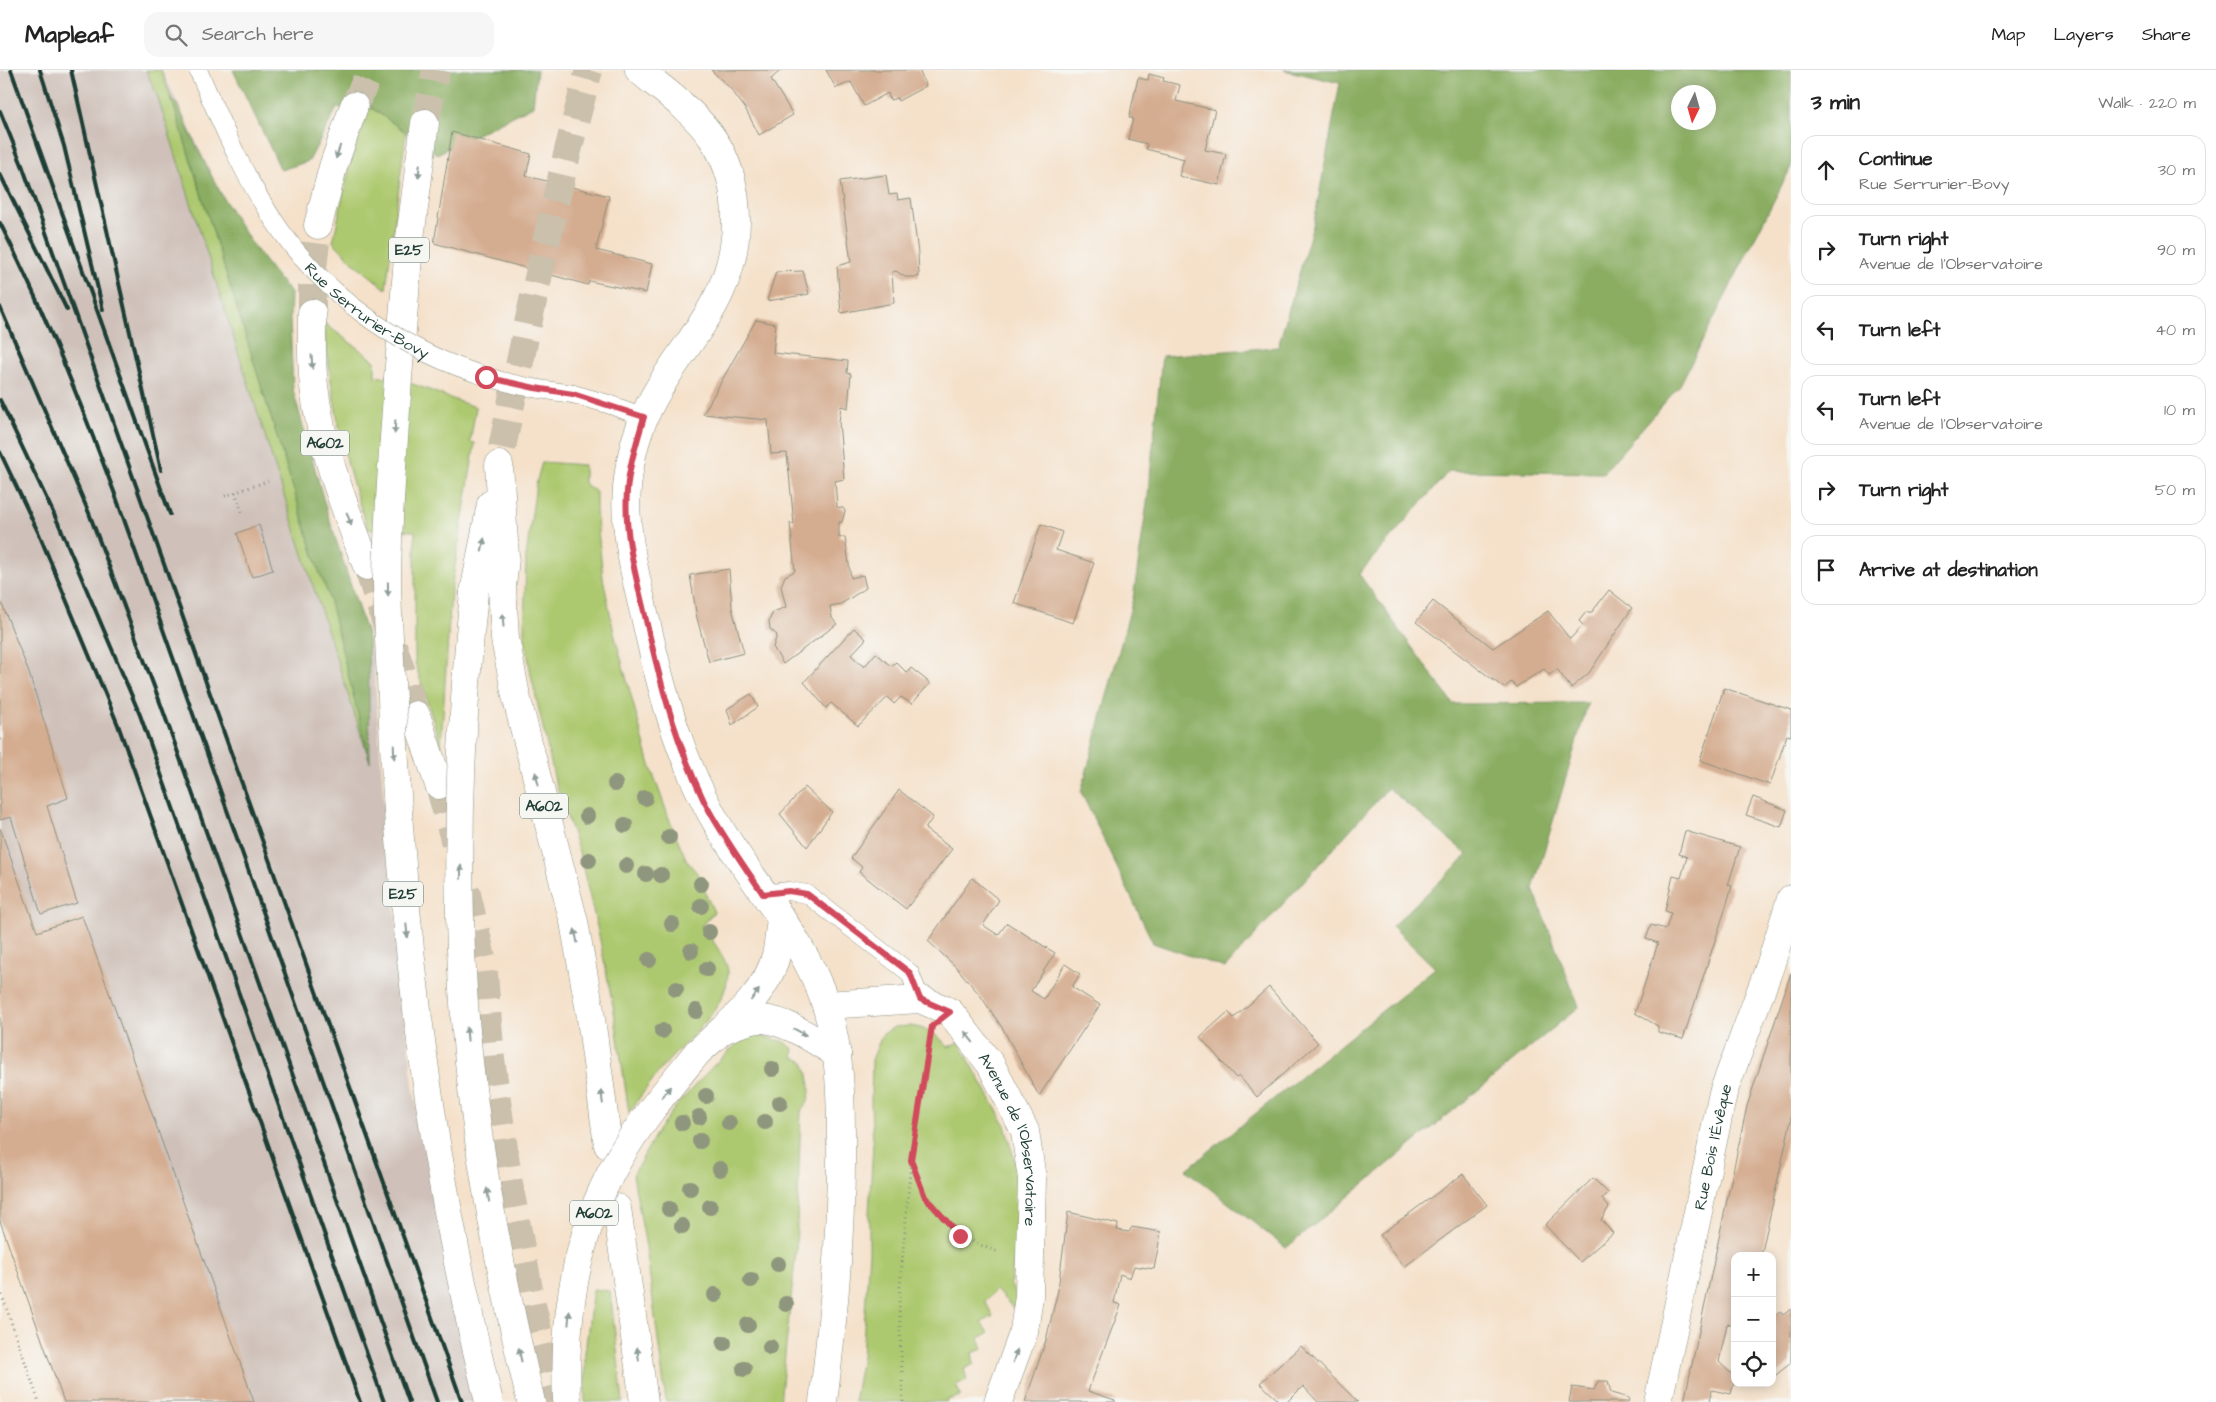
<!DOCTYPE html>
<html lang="en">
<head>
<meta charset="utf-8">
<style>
  :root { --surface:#fff; --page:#f6f6f6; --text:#222; --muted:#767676; --line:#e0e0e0 }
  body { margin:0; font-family:"Architects Daughter",sans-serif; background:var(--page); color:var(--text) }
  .controls { position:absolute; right:15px; bottom:15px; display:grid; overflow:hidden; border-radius:10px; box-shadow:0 2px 12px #0003 }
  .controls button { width:45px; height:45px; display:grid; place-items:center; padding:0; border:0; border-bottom:1px solid var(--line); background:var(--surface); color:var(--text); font:25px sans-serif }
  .compass { position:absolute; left:1671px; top:15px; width:45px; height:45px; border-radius:50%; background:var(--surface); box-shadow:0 2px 12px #0003; rotate:185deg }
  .stop { position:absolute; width:15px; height:15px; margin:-11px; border:4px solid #d1495b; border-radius:50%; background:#fff }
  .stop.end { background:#d1495b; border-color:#fff; box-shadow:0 1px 5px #0008 }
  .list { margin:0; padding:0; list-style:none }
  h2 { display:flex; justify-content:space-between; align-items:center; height:65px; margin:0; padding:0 20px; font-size:21px }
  h2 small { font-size:16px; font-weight:400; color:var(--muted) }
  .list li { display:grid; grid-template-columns:32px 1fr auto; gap:15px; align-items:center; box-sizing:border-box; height:70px; margin:0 10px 10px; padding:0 10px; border:1px solid var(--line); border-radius:15px }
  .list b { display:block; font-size:19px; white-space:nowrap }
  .list p { margin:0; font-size:16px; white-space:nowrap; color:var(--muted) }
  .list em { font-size:16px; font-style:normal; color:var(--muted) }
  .icon { flex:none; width:28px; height:28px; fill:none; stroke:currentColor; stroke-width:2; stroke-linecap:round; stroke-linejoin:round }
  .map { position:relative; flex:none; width:1791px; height:1332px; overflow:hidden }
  header { display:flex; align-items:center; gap:30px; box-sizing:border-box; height:70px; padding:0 25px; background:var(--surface); border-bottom:1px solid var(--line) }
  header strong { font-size:24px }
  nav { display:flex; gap:28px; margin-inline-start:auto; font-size:18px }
  .search { width:350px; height:45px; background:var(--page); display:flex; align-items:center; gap:12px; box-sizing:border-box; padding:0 18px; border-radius:15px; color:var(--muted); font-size:19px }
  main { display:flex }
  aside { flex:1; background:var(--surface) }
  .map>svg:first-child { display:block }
  .industrial { fill:#cfc1ba }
  .green { fill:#adc96f; stroke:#668352 }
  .forest { fill:#8aad62; stroke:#54754b; fill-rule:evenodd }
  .building { fill:#d4ac8f }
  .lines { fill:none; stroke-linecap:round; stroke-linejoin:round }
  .highway-tunnel { stroke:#cac0ac; stroke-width:28; stroke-dasharray:28 14; stroke-linecap:butt }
  .lane-casing { stroke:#8a8f7f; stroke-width:19 }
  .street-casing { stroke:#8a8f7f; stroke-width:29 }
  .secondary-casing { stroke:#8a8f7f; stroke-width:29 }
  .highway-casing { stroke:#8a8f7f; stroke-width:29 }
  .path { stroke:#8a8f7f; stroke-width:3; stroke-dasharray:1 4; stroke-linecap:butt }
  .lane { stroke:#fff; stroke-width:18 }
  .street { stroke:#fff; stroke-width:28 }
  .secondary { stroke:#fff; stroke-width:28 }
  .highway { stroke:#fff; stroke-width:28 }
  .rail { stroke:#1f3d34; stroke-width:4 }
  .lane-bridge-casing { stroke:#8a8f7f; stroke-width:19; stroke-linecap:butt }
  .highway-bridge-casing { stroke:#8a8f7f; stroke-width:29; stroke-linecap:butt }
  .lane-bridge { stroke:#fff; stroke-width:18 }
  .highway-bridge { stroke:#fff; stroke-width:28 }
  .tree { fill:#8f967e }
  .oneway { fill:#8f9e9a }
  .route { stroke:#d1495b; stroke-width:6 }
  .labels { text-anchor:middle; stroke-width:4; stroke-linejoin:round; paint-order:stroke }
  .shield { fill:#f6f6f2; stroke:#60746d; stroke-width:1 }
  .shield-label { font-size:15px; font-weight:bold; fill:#1f3d34 }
  .street-label { font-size:16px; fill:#1f3d34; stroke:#f6f6f2 }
</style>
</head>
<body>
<header>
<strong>Mapleaf</strong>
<div class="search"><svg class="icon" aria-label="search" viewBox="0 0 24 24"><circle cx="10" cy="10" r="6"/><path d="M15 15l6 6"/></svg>Search here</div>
<nav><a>Map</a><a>Layers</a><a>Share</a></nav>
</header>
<main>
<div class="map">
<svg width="1791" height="1332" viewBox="0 0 1791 1332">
  <rect width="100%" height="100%" fill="#f6f6f2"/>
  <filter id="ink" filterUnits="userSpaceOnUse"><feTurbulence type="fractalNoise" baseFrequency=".02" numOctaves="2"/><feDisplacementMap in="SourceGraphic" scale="10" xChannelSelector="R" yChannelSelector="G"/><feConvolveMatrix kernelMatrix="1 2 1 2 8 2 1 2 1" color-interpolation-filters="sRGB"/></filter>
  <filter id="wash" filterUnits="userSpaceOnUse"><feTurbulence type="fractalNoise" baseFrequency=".0096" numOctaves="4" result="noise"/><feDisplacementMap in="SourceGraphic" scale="20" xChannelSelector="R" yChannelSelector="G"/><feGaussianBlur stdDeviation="1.12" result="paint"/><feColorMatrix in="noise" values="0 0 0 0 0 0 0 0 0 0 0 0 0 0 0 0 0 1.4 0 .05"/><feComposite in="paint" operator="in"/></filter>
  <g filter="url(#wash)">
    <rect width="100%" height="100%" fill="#f5e1ca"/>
    <path class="industrial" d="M0,0h162l61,129 37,57 31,37 -1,27 3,70 34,122 46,144 11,149 29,282 63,315h-410l-66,-187z"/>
    <g class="green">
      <path d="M146,0h15l10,27 148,474 9,23 42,168c-72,-222 -143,-444 -213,-667z"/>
      <path d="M370,37l36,25 -20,157 -32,-26 -21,-21 17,-79z"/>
      <path d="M324,253l51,38v15c36,3 67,21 101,31l-6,35 5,1 -24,147 -10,156 -26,-83v-132l-47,-2c-25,-67 -37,-135 -44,-206z"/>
      <path d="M542,392l42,3v18l12,9v19l7,67 11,55 36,132 21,59 16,37 16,19 3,15 8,17 -12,13c7,11 26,35 26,47 0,38 -45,71 -67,97 -11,14 -22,29 -32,44l-15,-102 -15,-76 -20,-83 -23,-67 -25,-110 -7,-42 2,-76 10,-73z"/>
      <path d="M910,956c16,2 28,8 38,21l11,-5 46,83 11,41 5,30 -1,35 -10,53 8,14 -5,10 -17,-18 -11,11 8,15 -12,7 8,10 -10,5 4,11 -11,4 2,11 -10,5 3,11 -11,5 5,11 -14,4v2h-93l8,-45 7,-105v-38l4,-70 -2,-41 1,-43 10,-25 12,-8z"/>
      <path d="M752,964l30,7 12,8 -1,8 11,5c6,18 11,34 -3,49l-5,140 -16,151h-114l-20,-155 -13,-72 24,-43 19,-26 36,-39 28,-26z"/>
      <path d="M593,1219l17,2 13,111h-38v-49z"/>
    </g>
    <g class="forest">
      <path d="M233,0h304l-4,36 -96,48 -67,-47 -33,1 -28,53 -28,9z"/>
      <path d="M1284,0h507v97l-111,218 -77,88 -154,-2 -90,103 94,130 135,-1 -55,186 46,118 -293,241 -100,-78 249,-202 -43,-42 76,-71 -80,-67 -163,180 -72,-25 -72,-151 52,-193 15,-103 14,-140 116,-9 36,-125 26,-139zM1708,22v30h-30v-30z"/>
      <path d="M171,27l6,7c32,70 62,131 114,189l-1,27 3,70 34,122 41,126 2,124 -42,-168 -9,-23z"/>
    </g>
    <g id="blocks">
      <g class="building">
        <path d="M711,0h70l-10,9 22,36 -34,20 -14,-27 -15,-20z"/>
        <path d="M826,0h93l7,16 -28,15 -1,-3 -7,2 -2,-7 -24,13 -13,-24 -15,6z"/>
        <path d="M1149,4l15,4 -1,3 17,4 -4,16 39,9 -10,40 21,4 -7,31 -40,-9 5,-17 -38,-10 1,-5 -19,-5 5,-21h-4l9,-40 10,2z"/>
        <path d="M452,62l79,22 -5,22 83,20 -13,54 56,14 -6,29 -57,-12 -1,4 -154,-42z"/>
        <path d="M886,105l3,20 8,-1 1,6 13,-2 7,55 1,24h-14l-9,-6 -4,1 2,31 -53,10 -4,-47 14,-4 -11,-81z"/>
        <path d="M803,201l6,23 -42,7 9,-29z"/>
        <path d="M756,250l20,4 -3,29 75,8 -1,12 4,1 -3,34 -7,-2 -2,16 5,57 -9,2 2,26 6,1 2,3 -3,11h-3v16l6,-1 6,41 12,-3 3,13 -25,16 -11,2 2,12 5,6 -54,40 -10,-17 4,-12 -7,-6 -1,-8 4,-9 13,-5 -5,-21 4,-10 10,-5 -5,-48 4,1 -7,-71 -16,1 -3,-34 -65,-6z"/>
        <path d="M1041,454l21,8 -6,18 38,13 -21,60 -59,-20z"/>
        <path d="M259,455l14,45 -21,7 -15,-44z"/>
        <path d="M729,499l3,39 12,45 -35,9 -12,-44 -7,-43z"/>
        <path d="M1609,520l23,18 -43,65 -18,15 -14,-19 -8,6 -5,-6 -28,18 -5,-5 -7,6 -88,-66 17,-21 60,47 55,-37 22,28 13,-14 -4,-4 7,-9h6z"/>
        <path d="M0,529l28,71 40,128 -21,8 30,97 -36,11 -30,-97 -11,3z"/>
        <path d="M854,558l12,11 -15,16 13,12 12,-14 15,13 5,-4 11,11 4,-5 19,15 -18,21 -11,-7 -7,7 -6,-7 -30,29 -27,-23 -5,5 -22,-26z"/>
        <path d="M1724,618l67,22v26l-4,-1 -17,50 -70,-25z"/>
        <path d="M751,624l7,13 -26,18 -5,-16z"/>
        <path d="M805,717l27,25 -25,35 -27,-33z"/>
        <path d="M899,720l34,27 -8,12 27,20 -46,60 -47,-37 3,-5 -11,-9z"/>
        <path d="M1753,727l34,13 -6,17 -35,-12z"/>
        <path d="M0,758l37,104 45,-16 172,486h-190l-64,-181z"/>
        <path d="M1685,761l55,16 -12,38 4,1 -8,27 -41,126 -25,-7v-6l-23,-13 23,-70 -12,-4 5,-14 15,4 5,-16 -6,-2 8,-35 8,2 6,-21 -8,-3z"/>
        <path d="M972,808l27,22 -16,25 15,10 9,-12 48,30 -24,38 13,8 21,-35 15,10 -8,13 28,18 -61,91 -36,-67 -23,-34 -24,-28 -28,-26z"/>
        <path d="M1791,903v147l-30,136h-26v70l-8,-2 -8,38 16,15 -4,17 -19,-4 -2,12h-26l63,-296z"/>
        <path d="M1269,917l49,56 -61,54 -18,-21 -3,2 -36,-41 28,-25 6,6z"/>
        <path d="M1463,1104l24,31 -83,62 -24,-32z"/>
        <path d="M1593,1108l15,15 -6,6 7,8 -8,13 12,13 -33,29 -35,-37z"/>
        <path d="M1068,1142l50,12 -1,6 12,2 3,-5 29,5 -7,37 -20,-3 -4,12 -10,-4 -6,29 7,2 -33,86 27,9v2h-90l21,-62 12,-50z"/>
        <path d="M1791,1239v54l-19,15v-60l8,-7 3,4z"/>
        <path d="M1301,1276l57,56h-40l-15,-16 -16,16h-7l-20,-19z"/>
        <path d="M1598,1311h10l3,12 18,5 -1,4h-59l3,-15 22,3z"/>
      </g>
    </g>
  </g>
  <g filter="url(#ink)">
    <use href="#blocks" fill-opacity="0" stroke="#8a8f7f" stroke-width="1"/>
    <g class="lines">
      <g class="highway-tunnel">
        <path d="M354,36l17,-36"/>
        <path d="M425,53l11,-53"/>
        <path d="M312,243v-36l6,-52"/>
        <path d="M502,378c26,-127 53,-253 87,-378"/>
        <path d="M367,496l49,149"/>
        <path d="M439,715l16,58"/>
        <path d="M466,820l17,72 8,97 18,125 23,121 23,97"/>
      </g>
      <defs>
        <g id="lane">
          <path d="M573,324l35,10 36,13"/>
          <path d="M763,824l26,-3 18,3 103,79 10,26"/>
        </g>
        <g id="street">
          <path id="s1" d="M826,935l94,-6 30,13 41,53 34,66 7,48 -3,117 -5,35 -26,71"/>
          <path id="s2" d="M1658,1332l65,-309 47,-127 21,-67"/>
        </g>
        <path id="secondary" d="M639,0c25,21 55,41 74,69 17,25 23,53 23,82 -1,87 -59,123 -91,194 -14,32 -21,72 -18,106 3,34 11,67 19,100 16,73 36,146 76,211 35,56 83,109 104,173 14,45 15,90 15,137 1,87 -7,173 -18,260"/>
        <g id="highway">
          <path d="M318,155l15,-58 21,-61"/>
          <path d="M312,243c0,25 -1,49 2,73 7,63 31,122 53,180"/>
          <path d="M398,308l11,-132 16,-123"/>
          <path d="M499,395l6,92 -3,30 3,52 11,57 58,226 16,89 18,134"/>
          <path d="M474,523l17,-89"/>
          <path d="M416,645l23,70"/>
          <path d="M725,959c11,-4 25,-11 38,-10 27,3 51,21 74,35"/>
          <path d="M697,983c29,-27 70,-58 79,-98 3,-12 3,-24 5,-35"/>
          <path d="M617,1138l27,194"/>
        </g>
      </defs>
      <use href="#lane" class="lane-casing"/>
      <use href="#street" class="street-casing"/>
      <use href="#secondary" class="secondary-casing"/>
      <use href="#highway" class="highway-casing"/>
      <g class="path">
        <path d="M235,422l8,23"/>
        <path d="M225,426l43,-15"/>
        <path d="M911,1090c4,12 8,26 14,37 17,27 44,46 74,55"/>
        <path d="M0,1220l39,112"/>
        <path d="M903,1332l-4,-103 12,-139 19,-119"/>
      </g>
      <use href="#lane" class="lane"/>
      <use href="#street" class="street"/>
      <use href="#secondary" class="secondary"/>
      <use href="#highway" class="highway"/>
      <g class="rail">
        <path d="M11,0l159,444"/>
        <path d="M40,0l24,76 39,164"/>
        <path d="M71,0l90,400"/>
        <path d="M0,41l22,54 440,1237"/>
        <path d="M0,104l67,136"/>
        <path d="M0,153c45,89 81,181 116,274l321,905"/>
        <path d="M0,237l89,206 72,192 248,697"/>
        <path d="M0,330l60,127 80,188 244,687"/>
        <path d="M0,382l39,82 79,191 242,677"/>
      </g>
      <defs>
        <g id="lane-bridge">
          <path id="s3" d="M198,0c24,55 48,112 83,161 49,69 126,122 207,146 28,9 56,13 85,17"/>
        </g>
        <g id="highway-bridge">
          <path d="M398,308c-4,68 -11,140 -11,207 1,38 3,76 5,114 9,238 40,472 97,703"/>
          <path d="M474,523c-15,144 -20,294 -8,438 11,125 36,249 65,371"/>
          <path d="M567,1332c-4,-83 9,-169 51,-242 22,-39 51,-73 79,-107"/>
        </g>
      </defs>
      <use href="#lane-bridge" class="lane-bridge-casing"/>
      <use href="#highway-bridge" class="highway-bridge-casing"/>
      <use href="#lane-bridge" class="lane-bridge"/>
      <use href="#highway-bridge" class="highway-bridge"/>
    </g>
    <g class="tree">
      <circle cx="615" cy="714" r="8"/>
      <circle cx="645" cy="728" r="8"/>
      <circle cx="587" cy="746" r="8"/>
      <circle cx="625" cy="755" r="8"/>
      <circle cx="669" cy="767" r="8"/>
      <circle cx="589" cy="790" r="8"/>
      <circle cx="626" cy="796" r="8"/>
      <circle cx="646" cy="804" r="8"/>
      <circle cx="661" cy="805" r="8"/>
      <circle cx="701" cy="814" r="8"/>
      <circle cx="701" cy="836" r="8"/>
      <circle cx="672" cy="854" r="8"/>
      <circle cx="709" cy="862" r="8"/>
      <circle cx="691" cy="881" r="8"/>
      <circle cx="649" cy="890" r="8"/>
      <circle cx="707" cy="899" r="8"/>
      <circle cx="676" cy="919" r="8"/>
      <circle cx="696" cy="941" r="8"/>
      <circle cx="662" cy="961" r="8"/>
      <circle cx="772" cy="999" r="8"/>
      <circle cx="706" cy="1026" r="8"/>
      <circle cx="780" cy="1033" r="8"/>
      <circle cx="699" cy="1047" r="8"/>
      <circle cx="765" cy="1052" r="8"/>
      <circle cx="682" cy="1053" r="8"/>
      <circle cx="729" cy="1053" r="8"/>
      <circle cx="700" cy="1071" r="8"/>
      <circle cx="720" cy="1099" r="8"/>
      <circle cx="690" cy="1118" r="8"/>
      <circle cx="710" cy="1137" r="8"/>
      <circle cx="669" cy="1139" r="8"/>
      <circle cx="682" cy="1156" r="8"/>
      <circle cx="778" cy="1194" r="8"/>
      <circle cx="751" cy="1210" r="8"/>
      <circle cx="715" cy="1225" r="8"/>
      <circle cx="786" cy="1234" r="8"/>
      <circle cx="748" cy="1255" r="8"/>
      <circle cx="724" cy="1273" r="8"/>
      <circle cx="770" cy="1277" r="8"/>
      <circle cx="744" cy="1299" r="8"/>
    </g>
    <defs><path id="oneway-solid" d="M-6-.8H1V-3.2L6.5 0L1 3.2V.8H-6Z" transform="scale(1.25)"/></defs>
    <g class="oneway">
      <use href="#oneway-solid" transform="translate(338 82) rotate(108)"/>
      <use href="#oneway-solid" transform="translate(419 101) rotate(97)"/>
      <use href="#oneway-solid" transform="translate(312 292) rotate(86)"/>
      <use href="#oneway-solid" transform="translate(395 357) rotate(93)"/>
      <use href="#oneway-solid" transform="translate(349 449) rotate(70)"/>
      <use href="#oneway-solid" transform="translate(483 475) rotate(-79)"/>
      <use href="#oneway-solid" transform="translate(388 519) rotate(89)"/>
      <use href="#oneway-solid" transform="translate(503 550) rotate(-94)"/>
      <use href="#oneway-solid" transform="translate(394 682) rotate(88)"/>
      <use href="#oneway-solid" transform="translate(537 709) rotate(-104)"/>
      <use href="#oneway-solid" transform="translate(461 802) rotate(-90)"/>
      <use href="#oneway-solid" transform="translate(407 861) rotate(84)"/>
      <use href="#oneway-solid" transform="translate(576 866) rotate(-101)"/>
      <use href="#oneway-solid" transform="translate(755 925) rotate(-53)"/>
      <use href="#oneway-solid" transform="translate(800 962) rotate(29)"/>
      <use href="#oneway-solid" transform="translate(467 964) rotate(-95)"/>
      <use href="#oneway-solid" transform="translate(969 967) rotate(-128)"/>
      <use href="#oneway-solid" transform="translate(666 1022) rotate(-51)"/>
      <use href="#oneway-solid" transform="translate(602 1027) rotate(-97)"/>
      <use href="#oneway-solid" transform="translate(488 1125) rotate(-99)"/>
      <use href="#oneway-solid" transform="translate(569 1248) rotate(-85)"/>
      <use href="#oneway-solid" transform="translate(638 1284) rotate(-98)"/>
      <use href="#oneway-solid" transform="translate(520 1285) rotate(-103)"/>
      <use href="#oneway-solid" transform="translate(1015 1286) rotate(-71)"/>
    </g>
  </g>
  <g class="lines" filter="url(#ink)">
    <path class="route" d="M486,307l49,11 38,6 71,23c-7,24 -15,49 -17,74 -3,39 7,78 16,116 15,67 31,132 61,194 17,33 39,63 59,93l26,-3 18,3 103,79 10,26 30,13 -18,14 -21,134 14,37 35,39"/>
  </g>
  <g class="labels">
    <g class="shield">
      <rect x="389" y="167.5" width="40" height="25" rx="4"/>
      <rect x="301" y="360.5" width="48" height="25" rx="4"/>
      <rect x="520" y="723.5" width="48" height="25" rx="4"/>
      <rect x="383" y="811.5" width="40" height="25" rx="4"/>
      <rect x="570" y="1130.5" width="48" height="25" rx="4"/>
    </g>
    <g class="shield-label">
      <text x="409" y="185">E25</text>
      <text x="325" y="378">A602</text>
      <text x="544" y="741">A602</text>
      <text x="403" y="829">E25</text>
      <text x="594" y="1148">A602</text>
    </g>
    <g class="street-label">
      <text dy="6" stroke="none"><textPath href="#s3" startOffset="300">Rue Serrurier-Bovy</textPath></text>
      <text dy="6" stroke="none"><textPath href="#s1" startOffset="272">Avenue de l'Observatoire</textPath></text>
      <text dy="6" stroke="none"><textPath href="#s2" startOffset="261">Rue Bois l'Évêque</textPath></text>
    </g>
  </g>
</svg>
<div class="controls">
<button>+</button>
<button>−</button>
<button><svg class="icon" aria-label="locate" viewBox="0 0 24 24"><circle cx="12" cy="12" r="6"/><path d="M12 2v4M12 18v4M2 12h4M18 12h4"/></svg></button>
</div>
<svg class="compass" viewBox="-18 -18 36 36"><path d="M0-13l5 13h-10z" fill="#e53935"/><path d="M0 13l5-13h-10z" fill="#767676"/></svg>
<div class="stop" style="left:486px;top:307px"></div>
<div class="stop end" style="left:960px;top:1166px"></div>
</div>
<aside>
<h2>3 min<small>Walk · 220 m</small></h2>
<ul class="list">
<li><svg class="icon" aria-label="ahead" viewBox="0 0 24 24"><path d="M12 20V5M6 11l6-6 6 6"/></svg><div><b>Continue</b><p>Rue Serrurier-Bovy</p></div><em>30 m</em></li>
<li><svg class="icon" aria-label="right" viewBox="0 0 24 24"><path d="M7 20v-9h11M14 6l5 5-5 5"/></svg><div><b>Turn right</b><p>Avenue de l'Observatoire</p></div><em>90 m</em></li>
<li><svg class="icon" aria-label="left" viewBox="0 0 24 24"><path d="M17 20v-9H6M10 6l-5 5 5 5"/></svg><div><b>Turn left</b></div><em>40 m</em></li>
<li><svg class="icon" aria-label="left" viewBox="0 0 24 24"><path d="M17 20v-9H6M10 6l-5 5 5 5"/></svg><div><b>Turn left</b><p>Avenue de l'Observatoire</p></div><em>10 m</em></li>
<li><svg class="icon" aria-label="right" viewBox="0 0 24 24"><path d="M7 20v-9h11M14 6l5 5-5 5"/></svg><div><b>Turn right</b></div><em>50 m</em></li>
<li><svg class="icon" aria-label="arrive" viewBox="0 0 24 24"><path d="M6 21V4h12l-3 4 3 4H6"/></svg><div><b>Arrive at destination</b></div></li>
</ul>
</aside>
</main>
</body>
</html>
